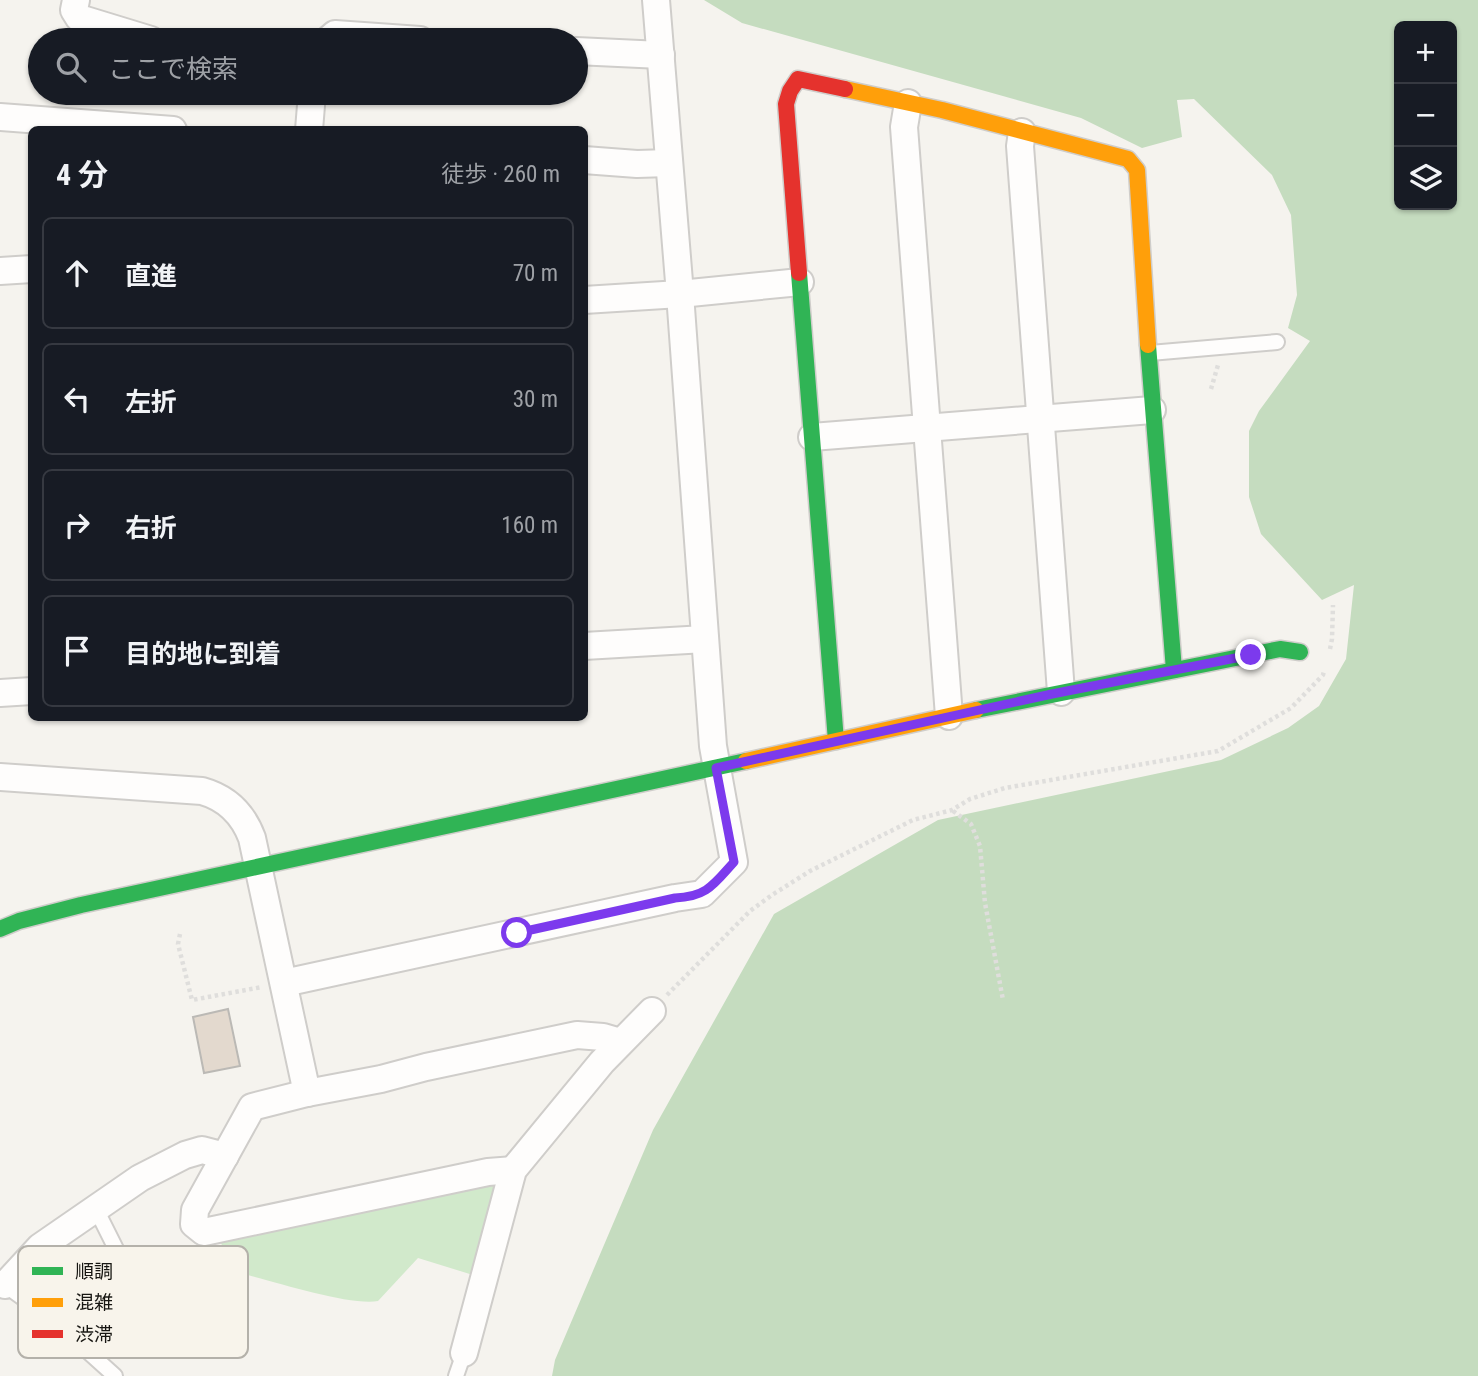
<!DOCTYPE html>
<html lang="ja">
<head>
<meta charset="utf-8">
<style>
  :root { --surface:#171b24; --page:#20242c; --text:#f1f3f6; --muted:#9ea1a6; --line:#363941 }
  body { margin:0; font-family:"Roboto Condensed","Noto Sans JP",sans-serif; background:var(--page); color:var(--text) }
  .controls { position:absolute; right:21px; top:21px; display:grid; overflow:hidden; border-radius:10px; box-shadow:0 2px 5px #0004 }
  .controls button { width:63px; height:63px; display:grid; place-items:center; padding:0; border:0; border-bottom:2px solid var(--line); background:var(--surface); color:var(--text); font:35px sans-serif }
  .stop { position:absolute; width:21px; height:21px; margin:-16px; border:5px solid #7c3aed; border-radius:50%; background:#fff }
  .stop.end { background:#7c3aed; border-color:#fff; box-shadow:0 2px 7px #0008 }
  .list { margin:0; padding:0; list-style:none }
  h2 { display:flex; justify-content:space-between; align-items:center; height:91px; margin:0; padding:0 28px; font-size:30px }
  h2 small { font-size:23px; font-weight:400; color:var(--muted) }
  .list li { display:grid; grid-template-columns:46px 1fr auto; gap:21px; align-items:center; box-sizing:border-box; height:112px; margin:0 14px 14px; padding:0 14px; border:2px solid var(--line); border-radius:10px }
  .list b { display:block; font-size:26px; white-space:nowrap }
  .list em { font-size:23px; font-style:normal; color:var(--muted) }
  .icon { flex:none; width:38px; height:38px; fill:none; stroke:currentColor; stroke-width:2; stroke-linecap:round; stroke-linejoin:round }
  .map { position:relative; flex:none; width:1478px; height:1376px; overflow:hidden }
  .search { position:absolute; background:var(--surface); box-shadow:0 2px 5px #0004; left:28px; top:28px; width:560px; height:77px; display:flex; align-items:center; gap:18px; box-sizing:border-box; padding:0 24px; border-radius:38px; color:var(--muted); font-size:26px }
  .panel { position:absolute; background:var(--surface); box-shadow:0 2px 5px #0004; left:28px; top:126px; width:560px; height:595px; border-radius:10px }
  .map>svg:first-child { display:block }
  .green { fill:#d1e9cb }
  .forest { fill:#c5dcbf; fill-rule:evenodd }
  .building { fill:#e3d9ce; stroke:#bbb9b5; stroke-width:2 }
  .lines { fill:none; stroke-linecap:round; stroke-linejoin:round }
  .lane-casing { stroke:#cfcdca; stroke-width:18 }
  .street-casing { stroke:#cfcdca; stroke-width:30 }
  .fast-casing { stroke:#cfcdca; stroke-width:19 }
  .slow-casing { stroke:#cfcdca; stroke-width:19 }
  .jam-casing { stroke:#cfcdca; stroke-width:19 }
  .path { stroke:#dfdedc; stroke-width:4.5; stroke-dasharray:3.5 3.5; stroke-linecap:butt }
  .lane { stroke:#fefdfc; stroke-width:14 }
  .street { stroke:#fefdfc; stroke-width:26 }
  .fast { stroke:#30b455; stroke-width:16 }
  .slow { stroke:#ff9f0a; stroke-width:16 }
  .jam { stroke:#e5322d; stroke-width:16 }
  .route { stroke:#7c3aed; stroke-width:9 }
  .key { fill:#f8f4eb; stroke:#b4b1aa; stroke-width:2 }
  .key-label { font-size:19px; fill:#171612 }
</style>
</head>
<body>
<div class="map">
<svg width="1478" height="1376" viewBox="0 0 1478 1376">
  <rect width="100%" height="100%" fill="#f5f3ee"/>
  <path class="green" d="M480,1184l12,1 4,4 -23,86 -55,-17 -40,43c-30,5 -108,-21 -142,-29l-3,-3 -13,-28 107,-24 20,-1z"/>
  <path class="forest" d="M704,0h774v1376h-926l3,-16 98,-230 121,-216 164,-94 283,-60 67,-32 31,-22 27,-47 8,-74 -32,15 -61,-66 -12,-37v-66l10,-20 51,-70 -22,-13 9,-33 -6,-80 -19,-40 -78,-76 -17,1 5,37 -40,11 -61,-30 -339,-95zM1399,26h53v179h-53z"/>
  <path class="building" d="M228,1009l12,57 -36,7 -11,-56z"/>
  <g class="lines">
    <defs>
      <g id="lane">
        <path d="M1150,353l127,-11"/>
        <path d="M96,1209l29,58 53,43"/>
        <path d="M5,1285l48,35 62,56"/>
        <path d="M456,1376l8,-23"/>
      </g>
      <g id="street">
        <path d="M76,0l-2,10 5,8 72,22"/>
        <path d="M328,40l7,-6 85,6"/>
        <path d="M576,51l85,4"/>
        <path d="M908,103l-4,24 45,589"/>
        <path d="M0,117l173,13"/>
        <path d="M309,130l3,-37"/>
        <path d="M1022,132l-2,14 41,546"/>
        <path d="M584,160l53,4 32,-1"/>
        <path d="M0,271l32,-2"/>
        <path d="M584,300l96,-6 120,-12"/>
        <path d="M812,437l340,-27"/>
        <path d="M584,646l121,-7"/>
        <path d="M0,693l32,-2"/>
        <path d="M0,777l202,14c25,7 41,23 50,47l55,255"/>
        <path d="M284,983l391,-85 27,-4 32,-32 -21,-116 -33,-452 -24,-294"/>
        <path d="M513,1170l-25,2 -284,60 -10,-8 1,-14 57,-103 55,-14 74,-14 45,-12 151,-32 26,2 17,5"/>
        <path d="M5,1285l35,-38 100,-69 45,-23 17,-5 23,6"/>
        <path d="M464,1353l49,-183 89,-108 50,-51"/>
      </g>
      <g id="fast">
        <path d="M799,273l37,468"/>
        <path d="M1148,345l26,325"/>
        <path d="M976,710l304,-61 20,3"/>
        <path d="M0,929l19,-8 62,-16 665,-144"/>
      </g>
      <g id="slow">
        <path d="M845,89l97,21 186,49 9,11 11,175"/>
        <path d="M746,761l230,-51"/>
      </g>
      <path id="jam" d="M799,273l-13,-169 4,-13 8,-12 47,10"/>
    </defs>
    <use href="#lane" class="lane-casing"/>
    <use href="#street" class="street-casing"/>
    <use href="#fast" class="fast-casing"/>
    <use href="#slow" class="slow-casing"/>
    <use href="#jam" class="jam-casing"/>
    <g class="path">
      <path d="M1211,389l7,-24"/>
      <path d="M1330,649l2,-10 1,-34"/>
      <path d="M953,811l18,13 9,22 5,57 18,97"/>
      <path d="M180,934l-2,10 14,56 70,-13"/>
      <path d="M667,995l83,-84 22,-16 38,-24 103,-51 39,-10 18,-11 35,-11 213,-37 73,-43 32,-33 1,-4"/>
      <path d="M216,1254l19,34"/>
    </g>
    <use href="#lane" class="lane"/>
    <use href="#street" class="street"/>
    <use href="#fast" class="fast"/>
    <use href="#slow" class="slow"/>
    <use href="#jam" class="jam"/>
  </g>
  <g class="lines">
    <path class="route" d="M517,933l158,-35c32,-1 39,-14 59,-36l-18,-94 336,-74 199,-39"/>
  </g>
  <rect x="18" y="1246" width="230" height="112" rx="10" class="key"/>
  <rect x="32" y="1267" width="31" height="8" fill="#30b455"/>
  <rect x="32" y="1298" width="31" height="9" fill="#ff9f0a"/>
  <rect x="32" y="1330" width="31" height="8" fill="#e5322d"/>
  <g class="key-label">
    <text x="75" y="1278">順調</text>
    <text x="75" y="1309">混雑</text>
    <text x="75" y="1341">渋滞</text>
  </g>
</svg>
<div class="controls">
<button>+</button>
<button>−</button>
<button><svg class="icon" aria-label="layers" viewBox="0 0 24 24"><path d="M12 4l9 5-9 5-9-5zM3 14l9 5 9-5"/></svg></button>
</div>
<div class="stop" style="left:517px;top:933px"></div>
<div class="stop end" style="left:1251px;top:655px"></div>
<div class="search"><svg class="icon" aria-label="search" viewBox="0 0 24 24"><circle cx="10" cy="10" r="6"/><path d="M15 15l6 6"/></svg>ここで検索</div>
<section class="panel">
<h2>4 分<small>徒歩 · 260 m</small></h2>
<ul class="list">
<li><svg class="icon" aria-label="ahead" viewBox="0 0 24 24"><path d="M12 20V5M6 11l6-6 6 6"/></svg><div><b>直進</b></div><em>70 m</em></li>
<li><svg class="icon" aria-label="left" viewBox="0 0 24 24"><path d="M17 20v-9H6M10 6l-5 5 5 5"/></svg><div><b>左折</b></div><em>30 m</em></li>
<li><svg class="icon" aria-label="right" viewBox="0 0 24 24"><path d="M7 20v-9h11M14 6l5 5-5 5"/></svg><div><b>右折</b></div><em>160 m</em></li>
<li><svg class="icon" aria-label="arrive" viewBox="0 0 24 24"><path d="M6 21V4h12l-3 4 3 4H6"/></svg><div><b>目的地に到着</b></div></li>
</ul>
</section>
</div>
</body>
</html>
